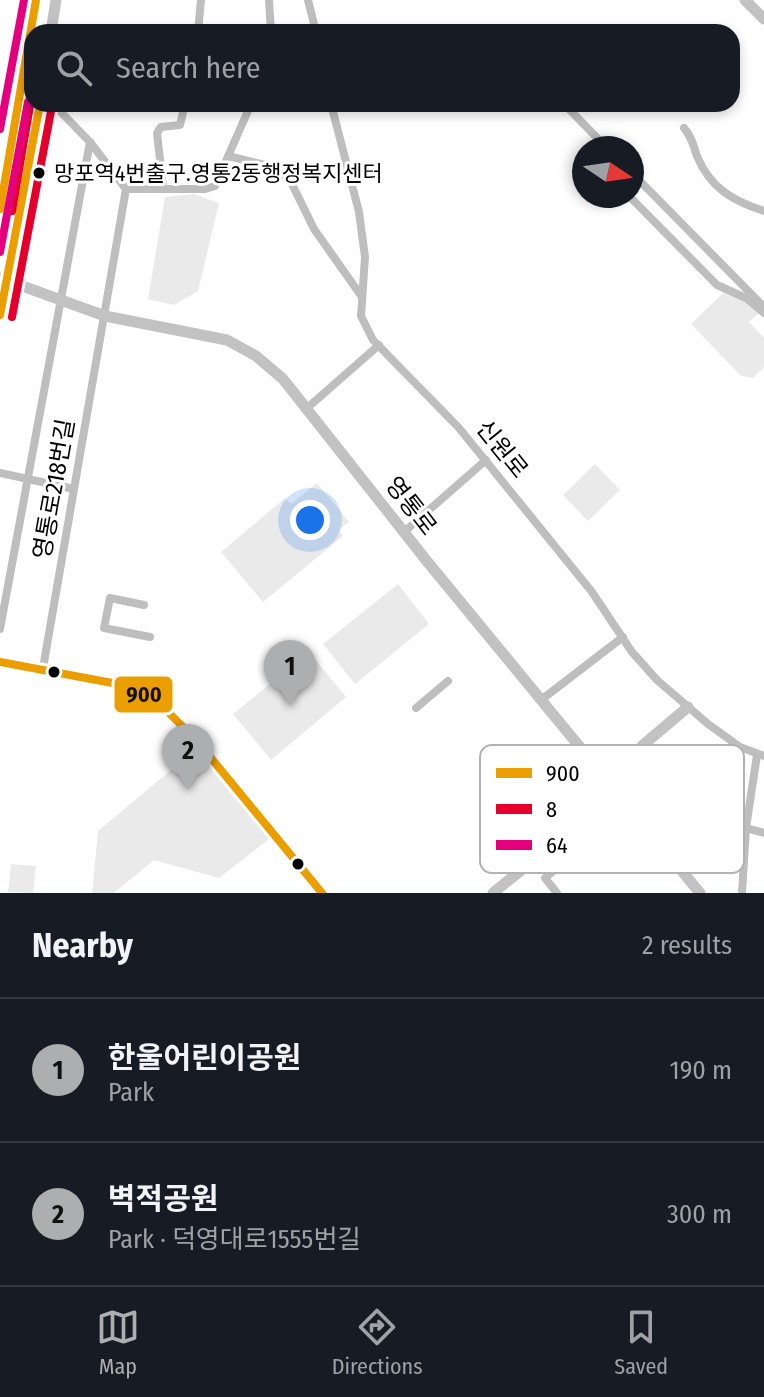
<!DOCTYPE html>
<html lang="en">
<head>
<meta charset="utf-8">
<style>
  :root { --surface:#171b24; --page:#242831; --text:#f1f3f6; --muted:#9ea1a6; --line:#363941; --accent:#adaeaf }
  body { margin:0; font-family:"Fira Sans Condensed","Noto Sans KR",sans-serif; background:var(--page); color:var(--text) }
  .compass { position:absolute; left:572px; top:136px; width:72px; height:72px; border-radius:50%; background:var(--surface); box-shadow:0 4px 12px #0003; rotate:103deg }
  .you { position:absolute; left:310px; top:520px; width:28px; height:28px; margin:-20px; border:6px solid #fff; border-radius:50%; background:#1a73e8; box-shadow:0 0 0 12px #1a73e833 }
  .badge { display:grid; place-items:center; width:52px; height:52px; border-radius:50%; background:var(--accent); color:#111; font-size:26px; font-weight:700 }
  .pin { position:absolute; translate:-50% -66px; filter:drop-shadow(0 2px 4px #0008) }
  .pin::after { content:''; position:absolute; top:42px; width:28px; height:24px; background:inherit; clip-path:polygon(0 0,100% 0,50% 100%) }
  .list { margin:0; padding:0; list-style:none }
  h2 { display:flex; justify-content:space-between; align-items:center; height:104px; margin:0; padding:0 32px; font-size:34px }
  h2 small { font-size:26px; font-weight:400; color:var(--muted) }
  .list li { display:grid; grid-template-columns:52px 1fr auto; gap:24px; align-items:center; box-sizing:border-box; height:144px; padding:0 32px; border-top:2px solid var(--line) }
  .list b { display:block; font-size:30px; white-space:nowrap }
  .list p { margin:0; font-size:26px; white-space:nowrap; color:var(--muted) }
  .list em { font-size:26px; font-style:normal; color:var(--muted) }
  .icon { flex:none; width:44px; height:44px; fill:none; stroke:currentColor; stroke-width:2; stroke-linecap:round; stroke-linejoin:round }
  .map { position:relative; flex:none; width:764px; height:893px; overflow:hidden }
  .search { position:absolute; background:var(--surface); box-shadow:0 4px 12px #0003; left:24px; right:24px; top:24px; height:88px; display:flex; align-items:center; gap:20px; box-sizing:border-box; padding:0 28px; border-radius:24px; color:var(--muted); font-size:30px }
  .sheet { height:392px; background:var(--surface) }
  nav { display:flex; justify-content:space-around; align-items:center; box-sizing:border-box; height:112px; border-top:2px solid var(--line); background:var(--surface); font-size:22px; color:var(--muted) }
  nav a { display:grid; justify-items:center; gap:4px }
  nav .on { color:var(--accent) }
  .map>svg:first-child { display:block }
  .green { fill:#eaeaea }
  .lines { fill:none; stroke-linecap:round; stroke-linejoin:round }
  .street { stroke:#bebebe; stroke-width:8 }
  .secondary { stroke:#c2c2c2; stroke-width:11 }
  .bus-1-casing { stroke:#fff; stroke-width:14 }
  .bus-2-casing { stroke:#fff; stroke-width:14 }
  .bus-3-casing { stroke:#fff; stroke-width:14 }
  .bus-1 { stroke:#eb9e00; stroke-width:8 }
  .bus-2 { stroke:#e4002b; stroke-width:8 }
  .bus-3 { stroke:#e5007d; stroke-width:8 }
  .bus-dot { fill:#000; stroke:#fff; stroke-width:3 }
  .labels { text-anchor:middle; stroke-width:6; stroke-linejoin:round; paint-order:stroke }
  .bus-label { font-size:22px; fill:#000; stroke:#fff; text-anchor:start }
  .street-label { font-size:24px; fill:#000; stroke:#fff }
  .key { fill:#fff; stroke:#b2b2b2; stroke-width:2 }
  .key-label { font-size:22px; fill:#000 }
  .line-badge { stroke:#fff; stroke-width:3 }
  .pale-badge-label { font-size:22px; text-anchor:middle; font-weight:bold; fill:#111 }
</style>
</head>
<body>
<div class="map">
<svg width="764" height="893" viewBox="0 0 764 893">
  <rect width="100%" height="100%" fill="#fff"/>
  <g class="green">
    <path d="M194,194l25,9 -21,88 -24,14 -26,-6 17,-102z"/>
    <path d="M723,293l23,8 13,12 -10,9 15,16v29l-11,11 -12,-2 -50,-52z"/>
    <path d="M595,464l25,26 -32,31 -25,-26z"/>
    <path d="M317,483l32,39 -10,8 4,6 -80,66 -42,-50 64,-54 6,6z"/>
    <path d="M398,584l31,40 -74,60 -32,-40z"/>
    <path d="M309,652l37,45 -75,63 -38,-46z"/>
    <path d="M196,749l73,90 -50,39 -65,-18 -40,33h-22l6,-62z"/>
    <path d="M11,864l25,2 -3,27 -25,-1z"/>
  </g>
  <g class="lines">
    <g class="street">
      <path d="M269,0l2,32"/>
      <path d="M308,0l8,32"/>
      <path d="M198,32l3,-32"/>
      <path d="M53,104l37,38 36,47h79l10,-3 36,-82"/>
      <path d="M331,104l28,108 6,45 -4,59 12,24 86,88 133,164 40,60 25,28 51,44 32,23 24,9"/>
      <path d="M564,104l43,44"/>
      <path d="M684,128c8,9 9,17 13,28 13,32 36,45 67,55"/>
      <path d="M228,156l41,10 20,12 25,51 48,68"/>
      <path d="M632,173l132,134"/>
      <path d="M163,187l-6,-54 4,-6 19,-2 5,-21"/>
      <path d="M629,196l88,89 29,13 18,15"/>
      <path d="M306,409l73,-64"/>
      <path d="M0,473l74,16"/>
      <path d="M404,532l82,-72"/>
      <path d="M144,605l-34,-7 -6,30 46,9"/>
      <path d="M0,629l90,-487"/>
      <path d="M0,662l123,23 33,15 41,41 125,152"/>
      <path d="M43,668l83,-479"/>
      <path d="M541,700l82,-63"/>
      <path d="M416,708l32,-27"/>
      <path d="M746,828l18,5"/>
      <path d="M557,893l-12,-15 52,-43"/>
      <path d="M742,893l4,-65 11,-73"/>
    </g>
    <g class="secondary">
      <path d="M745,0l19,19"/>
      <path d="M51,32l5,-32"/>
      <path d="M0,209l36,-209"/>
      <path d="M0,278l105,38 122,24 29,16 27,23 143,181 274,333"/>
      <path d="M0,315l40,-211"/>
      <path d="M589,759l28,4 16,-6"/>
      <path d="M493,893l124,-101 16,-35 10,-12 45,-38"/>
    </g>
    <defs>
      <g id="bus-1">
        <path d="M0,209l36,-209"/>
        <path d="M0,315l40,-211"/>
        <path d="M0,662l123,23 33,15 41,41 125,152"/>
      </g>
      <g id="bus-2">
        <path d="M12,211l20,-117"/>
        <path d="M12,317l40,-211"/>
      </g>
      <g id="bus-3">
        <path d="M0,129l24,-129"/>
        <path d="M0,252l28,-150"/>
      </g>
    </defs>
    <use href="#bus-1" class="bus-1-casing"/>
    <use href="#bus-2" class="bus-2-casing"/>
    <use href="#bus-3" class="bus-3-casing"/>
    <use href="#bus-1" class="bus-1"/>
    <use href="#bus-2" class="bus-2"/>
    <use href="#bus-3" class="bus-3"/>
  </g>
  <g class="bus-dot">
    <circle cx="39" cy="173" r="7"/>
    <circle cx="54" cy="672" r="7"/>
    <circle cx="298" cy="864" r="7"/>
  </g>
  <g class="labels">
    <g class="bus-label">
      <text x="54" y="181">망포역4번출구.영통2동행정복지센터</text>
    </g>
    <g class="street-label">
      <text transform="translate(502 449) rotate(51)" y="8">신원로</text>
      <text transform="translate(54 489) rotate(-80)" y="8">영통로218번길</text>
      <text transform="translate(411 506) rotate(52)" y="8">영통로</text>
    </g>
  </g>
  <rect x="480" y="745" width="264" height="128" rx="12" class="key"/>
  <rect x="496" y="768" width="36" height="10" fill="#eb9e00"/>
  <rect x="496" y="804" width="36" height="10" fill="#e4002b"/>
  <rect x="496" y="840" width="36" height="10" fill="#e5007d"/>
  <g class="key-label">
    <text x="546" y="781">900</text>
    <text x="546" y="817">8</text>
    <text x="546" y="853">64</text>
  </g>
  <rect class="line-badge" x="113" y="675" width="61" height="39" rx="8" fill="#eb9e00"/>
  <g class="pale-badge-label">
    <text x="144" y="702">900</text>
  </g>
</svg>
<svg class="compass" viewBox="-18 -18 36 36"><path d="M0-13l5 13h-10z" fill="#e53935"/><path d="M0 13l5-13h-10z" fill="#9ea1a6"/></svg>
<div class="you"></div>
<div class="pin badge" style="left:290px;top:706px">1</div>
<div class="pin badge" style="left:188px;top:790px">2</div>
<div class="search"><svg class="icon" aria-label="search" viewBox="0 0 24 24"><circle cx="10" cy="10" r="6"/><path d="M15 15l6 6"/></svg>Search here</div>
</div>
<section class="sheet">
<h2>Nearby<small>2 results</small></h2>
<ul class="list">
<li><span class="badge">1</span><div><b>한울어린이공원</b><p>Park</p></div><em>190 m</em></li>
<li><span class="badge">2</span><div><b>벽적공원</b><p>Park · 덕영대로1555번길</p></div><em>300 m</em></li>
</ul>
</section>
<nav>
<a class="on"><svg class="icon" aria-label="map" viewBox="0 0 24 24"><path d="M3 6l6-2 6 2 6-2v14l-6 2-6-2-6 2zM9 4v14M15 6v14"/></svg>Map</a>
<a><svg class="icon" aria-label="directions" viewBox="0 0 24 24"><path d="M12 3l9 9-9 9-9-9zM9 14v-3h6M13 9l2 2-2 2"/></svg>Directions</a>
<a><svg class="icon" aria-label="saved" viewBox="0 0 24 24"><path d="M7 4h10v16l-5-4-5 4z"/></svg>Saved</a>
</nav>
</body>
</html>
